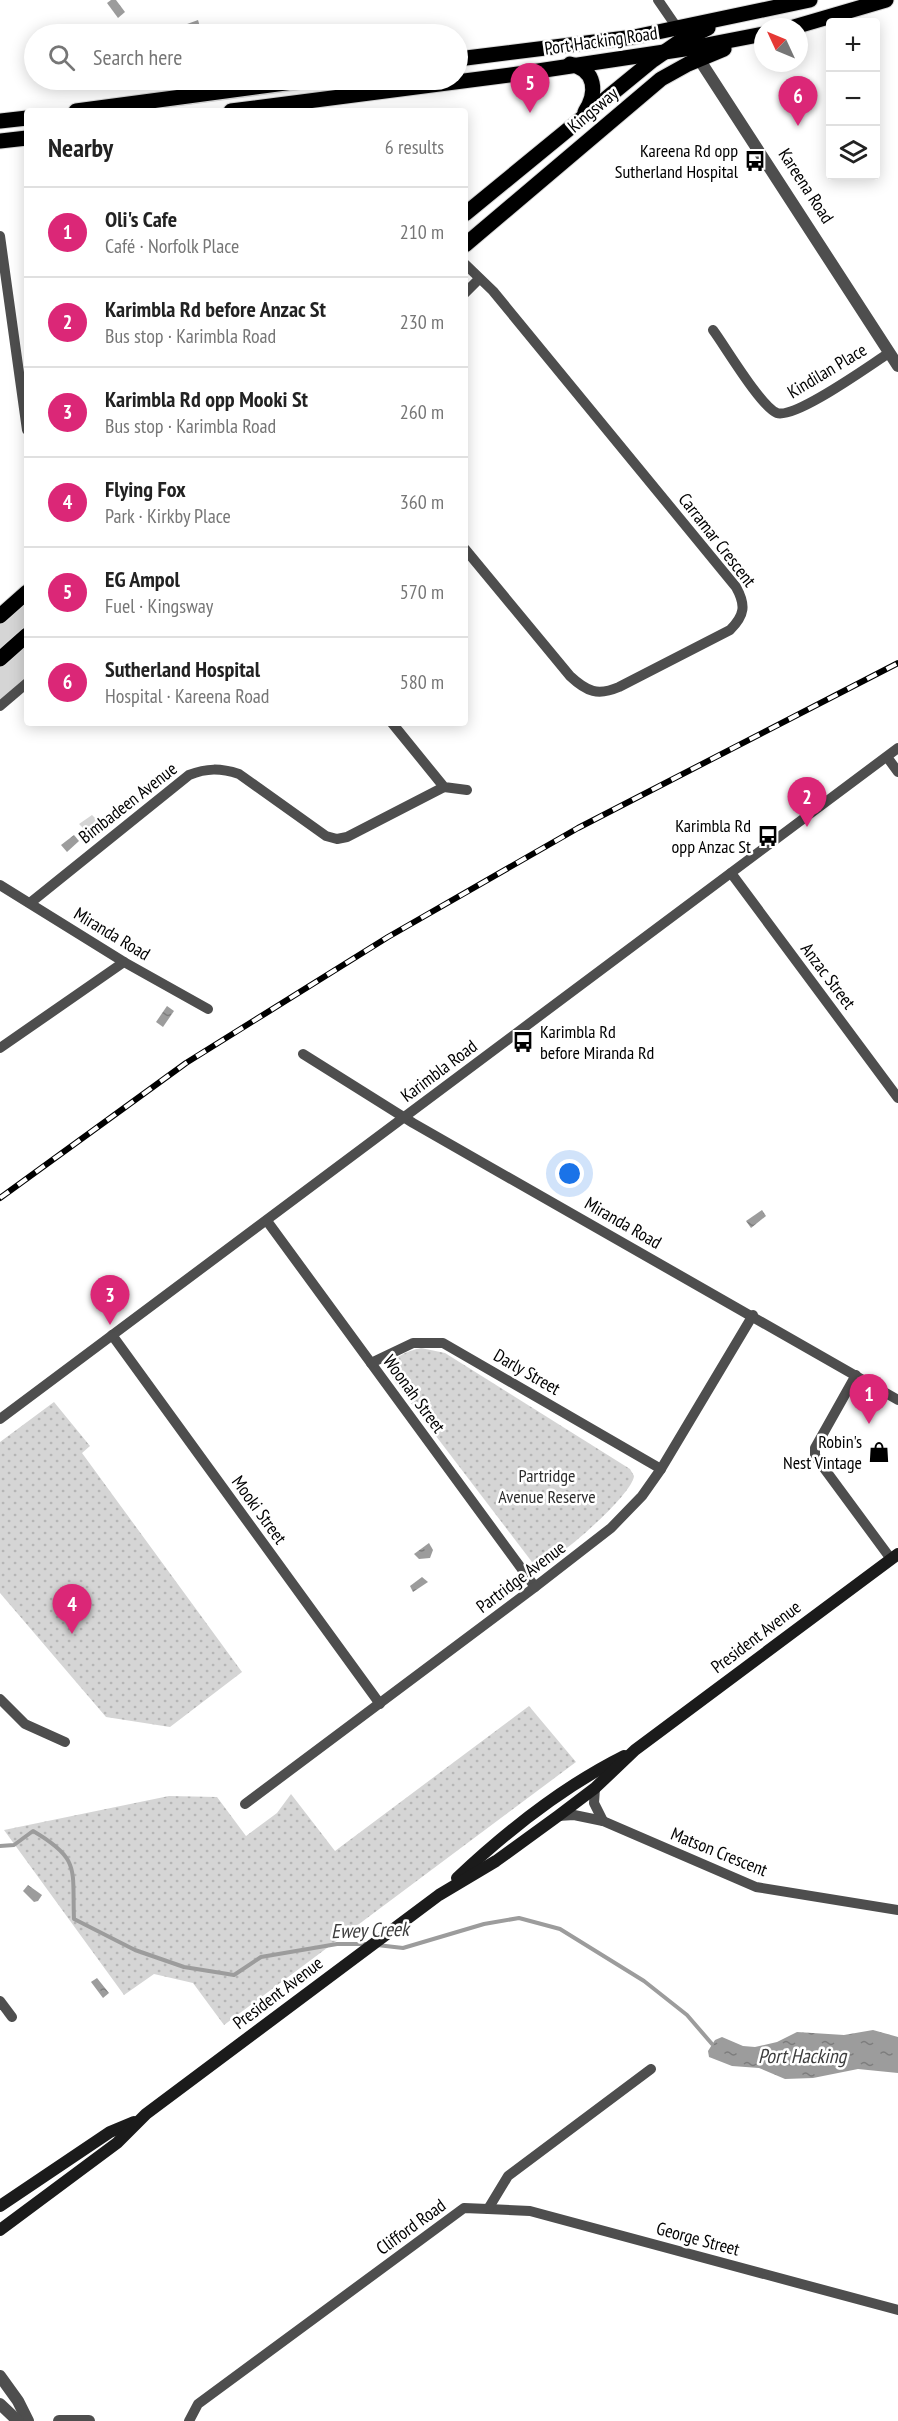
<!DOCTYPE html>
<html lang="en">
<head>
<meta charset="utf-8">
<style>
  :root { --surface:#fff; --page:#f6f6f6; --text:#222; --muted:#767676; --line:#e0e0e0; --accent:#db2777 }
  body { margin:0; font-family:"PT Sans Narrow",sans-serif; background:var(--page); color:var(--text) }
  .controls { position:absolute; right:18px; top:18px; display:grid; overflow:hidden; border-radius:6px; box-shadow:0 3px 15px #0003 }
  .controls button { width:54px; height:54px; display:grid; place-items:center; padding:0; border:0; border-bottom:2px solid var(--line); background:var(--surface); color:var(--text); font:30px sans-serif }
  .compass { position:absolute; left:754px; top:18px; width:54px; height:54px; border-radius:50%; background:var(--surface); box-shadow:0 3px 15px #0003; rotate:314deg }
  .you { position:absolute; left:570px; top:1174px; width:21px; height:21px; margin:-15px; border:4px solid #fff; border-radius:50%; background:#1a73e8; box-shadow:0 0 0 9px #1a73e833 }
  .badge { display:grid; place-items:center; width:39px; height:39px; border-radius:50%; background:var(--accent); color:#fff; font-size:20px; font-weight:700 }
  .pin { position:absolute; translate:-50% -50px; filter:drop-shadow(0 2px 3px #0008) }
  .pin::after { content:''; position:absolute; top:32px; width:21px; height:18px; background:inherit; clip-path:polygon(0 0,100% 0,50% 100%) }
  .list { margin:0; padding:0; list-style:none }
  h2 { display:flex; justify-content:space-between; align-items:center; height:78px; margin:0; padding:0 24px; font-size:26px }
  h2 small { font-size:20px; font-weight:400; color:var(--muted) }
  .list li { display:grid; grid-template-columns:39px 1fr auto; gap:18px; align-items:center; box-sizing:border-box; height:90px; padding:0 24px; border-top:2px solid var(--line) }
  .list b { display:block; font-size:22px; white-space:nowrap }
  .list p { margin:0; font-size:20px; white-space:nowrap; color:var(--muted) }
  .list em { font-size:20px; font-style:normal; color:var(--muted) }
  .icon { flex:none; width:33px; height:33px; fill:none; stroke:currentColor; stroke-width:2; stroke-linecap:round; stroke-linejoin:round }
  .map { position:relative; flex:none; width:898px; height:2421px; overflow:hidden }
  .search { position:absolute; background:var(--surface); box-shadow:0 3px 15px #0003; left:24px; top:24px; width:444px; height:66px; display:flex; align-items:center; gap:15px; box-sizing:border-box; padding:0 21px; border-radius:33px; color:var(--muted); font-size:22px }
  .panel { position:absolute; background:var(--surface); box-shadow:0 3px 15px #0003; left:24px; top:108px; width:444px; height:618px; border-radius:6px }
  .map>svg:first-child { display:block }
  .grass { fill:#d5d5d5 }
  .park { fill:url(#park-dots) }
  .water { fill:url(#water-ripples) }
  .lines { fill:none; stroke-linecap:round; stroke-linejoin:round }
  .stream { stroke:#9c9c9c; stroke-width:4 }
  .primary-casing { stroke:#dbdbdb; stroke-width:17 }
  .minor { stroke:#4e4e4e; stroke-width:10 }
  .tertiary { stroke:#4e4e4e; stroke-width:12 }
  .secondary { stroke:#1b1b1b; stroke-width:12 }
  .primary { stroke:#000; stroke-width:15 }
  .rail-casing { stroke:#000; stroke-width:6 }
  .rail { stroke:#fff; stroke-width:4; stroke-dasharray:11; stroke-linecap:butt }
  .labels { text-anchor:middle; stroke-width:5; stroke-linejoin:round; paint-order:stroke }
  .street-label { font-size:18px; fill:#000; stroke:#fff }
  .poi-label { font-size:18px; fill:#000; stroke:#fff; text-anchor:end }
  .park-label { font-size:18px; fill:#2c2c2c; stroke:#fff }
  .water-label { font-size:20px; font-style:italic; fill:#3d3d3d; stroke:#fff }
</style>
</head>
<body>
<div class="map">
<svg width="898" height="2421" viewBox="0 0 898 2421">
  <defs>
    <pattern id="park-dots" width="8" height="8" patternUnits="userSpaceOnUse" patternTransform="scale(1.5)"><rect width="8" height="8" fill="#d5d5d5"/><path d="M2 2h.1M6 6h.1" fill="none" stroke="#b5b5b5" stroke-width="1.8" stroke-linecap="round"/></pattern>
    <pattern id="water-ripples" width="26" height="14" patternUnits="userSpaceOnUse" patternTransform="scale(1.5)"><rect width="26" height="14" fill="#9c9c9c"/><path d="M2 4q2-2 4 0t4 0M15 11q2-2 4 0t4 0" fill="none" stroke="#7d7d7d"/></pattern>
  </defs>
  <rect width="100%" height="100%" fill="#fff"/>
  <g class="grass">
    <path d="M364,80h11l-232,31h-18z"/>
    <path d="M27,592v91l-27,23v-90z"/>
    <path d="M92,815l10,10 -12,10 -11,-11z"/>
  </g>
  <g class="park">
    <path d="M421,1348l24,5 185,116 4,7c-2,19 -74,82 -93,89l-9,-3 -138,-181c-10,-21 9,-29 27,-33z"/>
    <path d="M54,1402l36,44 -8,7 160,219 -72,55 -64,-10 -106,-124v-151z"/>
    <path d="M529,1706l47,56 -352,263 -31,-42 -39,-9 -30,21 -120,-165 165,-34 48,1 29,39 31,-23 14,-19 44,57z"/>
  </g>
  <g class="water">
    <path d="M111,0h5l9,12 -7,6 -11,-15z"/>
    <path d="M198,20l3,10 -19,4 -3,-7z"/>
    <path d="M74,835l5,6 -12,11 -6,-7z"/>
    <path d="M167,1006l7,5 -11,16 -7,-5z"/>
    <path d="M762,1210l4,6 -15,12 -5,-7z"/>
    <path d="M429,1543l4,7 -3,8 -11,1 -5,-5z"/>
    <path d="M422,1577l6,5 -15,10 -3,-6z"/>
    <path d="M28,1885l14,10 -4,6 -4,1 -11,-11z"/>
    <path d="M97,1978l12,15 -6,5 -12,-16z"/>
    <path d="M873,2030l25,7v36l-40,-4 -45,9 -28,1 -26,-11 -27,-2 -23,-9 -1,-6 7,-11 7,-3 21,9 12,1 22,-5 20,-10 47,3z"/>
  </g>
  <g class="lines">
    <g class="stream">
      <path d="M0,1846l14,-1 19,-14c48,28 39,38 41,88l61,31 49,17 50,8 27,-18 76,-13h30"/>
      <path d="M377,1945l26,3 81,-24 35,-6 41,11 84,52 43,34 25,29"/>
    </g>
    <defs>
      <g id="primary">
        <path d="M794,27l92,-27"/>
        <path d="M458,59l176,-22 176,-37"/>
        <path d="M570,64c27,6 27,29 15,48"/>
        <path d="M76,111l232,-31"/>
        <path d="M231,111l287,-37 173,-26 72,-14"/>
        <path d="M0,121l27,-3"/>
        <path d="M0,141l27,-3"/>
        <path d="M465,214l188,-154 26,-18 29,-14"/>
        <path d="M465,245l196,-166 27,-15 36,-15"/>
        <path d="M0,616l27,-24"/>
        <path d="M0,659l27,-24"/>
      </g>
    </defs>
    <use href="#primary" class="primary-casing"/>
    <g class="minor">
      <path d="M658,0l20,29"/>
      <path d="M0,236l27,194"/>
      <path d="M465,264l28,27 243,296c10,18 9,28 -6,43l-111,57c-21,9 -32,5 -49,-11l-105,-127"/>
      <path d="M465,293l14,-14"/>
      <path d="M713,330c12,16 48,77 64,83 19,6 93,-48 112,-60"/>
      <path d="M0,706l27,-23"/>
      <path d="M392,723l52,64 23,3"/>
      <path d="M887,757l11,15"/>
      <path d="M731,873l167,225"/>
      <path d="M0,885l124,77 84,47"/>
      <path d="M30,903l159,-128c18,-7 31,-7 50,-1l87,62 11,3 10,-2 97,-50"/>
      <path d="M0,1048l124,-86"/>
      <path d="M303,1054l110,69 485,277"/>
      <path d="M267,1221l268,366"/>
      <path d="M112,1335l268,369"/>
      <path d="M371,1363l42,-20h30l218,126"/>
      <path d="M856,1375l-41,73v8l76,103"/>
      <path d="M0,1419l898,-671"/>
      <path d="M0,1699l25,25 40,18"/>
      <path d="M595,1788l-1,15 9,18"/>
      <path d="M245,1804l290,-217 76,-59 31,-32 19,-27 92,-154"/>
      <path d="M558,1816l16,-1 29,6 153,66 142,23"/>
      <path d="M0,2001l12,16"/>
      <path d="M488,2209l42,2 368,99"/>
      <path d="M189,2421l9,-17 266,-196 24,1 20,-33 143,-107"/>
    </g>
    <g class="tertiary">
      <path d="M699,59l199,307"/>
      <path d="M0,2376l18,25 10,20"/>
      <path d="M0,2404l18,17"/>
      <path d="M59,2421h30"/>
    </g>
    <g class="secondary">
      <path d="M457,1878c50,-47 105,-91 167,-122"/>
      <path d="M0,2206l110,-74 24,-10"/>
      <path d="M0,2230l117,-87 29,-29 293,-219 57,-34 62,-45 37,-28 40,-38 263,-196"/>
    </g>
    <use href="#primary" class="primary"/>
    <defs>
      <path id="rail" d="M0,1198l186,-135 202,-126 190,-109 320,-165"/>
    </defs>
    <use href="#rail" class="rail-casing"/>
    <use href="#rail" class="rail"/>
  </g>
  <defs>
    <symbol id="bus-bare" viewBox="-9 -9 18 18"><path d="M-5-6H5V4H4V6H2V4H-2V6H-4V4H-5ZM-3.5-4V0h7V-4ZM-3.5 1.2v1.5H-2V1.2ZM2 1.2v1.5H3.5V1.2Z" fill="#000" stroke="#fff" stroke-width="2.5" paint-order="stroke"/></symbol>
    <symbol id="shop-bare" viewBox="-9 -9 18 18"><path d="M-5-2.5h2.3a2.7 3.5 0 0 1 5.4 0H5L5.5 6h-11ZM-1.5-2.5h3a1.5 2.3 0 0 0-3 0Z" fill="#000" stroke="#fff" stroke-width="2.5" paint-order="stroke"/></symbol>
  </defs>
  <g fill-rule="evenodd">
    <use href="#bus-bare" x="740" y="146" width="30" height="30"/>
    <use href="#bus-bare" x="753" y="821" width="30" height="30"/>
    <use href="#bus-bare" x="508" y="1027" width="30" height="30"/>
    <use href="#shop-bare" x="864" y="1437" width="30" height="30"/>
  </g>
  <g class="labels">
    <g class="street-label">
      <text transform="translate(601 41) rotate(-8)" y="6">Port Hacking Road</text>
      <text transform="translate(593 110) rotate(-40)" y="6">Kingsway</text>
      <text transform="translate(806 186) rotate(57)" y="6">Kareena Road</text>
      <text transform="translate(827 371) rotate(-31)" y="6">Kindilan Place</text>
      <text transform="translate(717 540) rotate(52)" y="6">Carramar Crescent</text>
      <text transform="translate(128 803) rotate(-38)" y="6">Bimbadeen Avenue</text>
      <text transform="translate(112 934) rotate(31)" y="6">Miranda Road</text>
      <text transform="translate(828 976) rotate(53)" y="6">Anzac Street</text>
      <text transform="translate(439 1071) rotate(-37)" y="6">Karimbla Road</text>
      <text transform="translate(623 1223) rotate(30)" y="6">Miranda Road</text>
      <text transform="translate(527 1372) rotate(30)" y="6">Darly Street</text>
      <text transform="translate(414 1394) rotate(54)" y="6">Woonah Street</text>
      <text transform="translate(259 1510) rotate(54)" y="6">Mooki Street</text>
      <text transform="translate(521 1577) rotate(-37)" y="6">Partridge Avenue</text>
      <text transform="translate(756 1637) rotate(-37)" y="6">President Avenue</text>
      <text transform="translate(719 1852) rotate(22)" y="6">Matson Crescent</text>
      <text transform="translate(278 1993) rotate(-37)" y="6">President Avenue</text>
      <text transform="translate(411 2227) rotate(-36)" y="6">Clifford Road</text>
      <text transform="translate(698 2239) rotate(15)" y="6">George Street</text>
    </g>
    <g class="poi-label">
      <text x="738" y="157">Kareena Rd opp<tspan x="738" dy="21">Sutherland Hospital</tspan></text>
      <text x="751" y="832">Karimbla Rd<tspan x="751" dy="21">opp Anzac St</tspan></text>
      <text x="540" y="1038" text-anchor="start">Karimbla Rd<tspan x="540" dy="21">before Miranda Rd</tspan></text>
      <text x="862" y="1448">Robin's<tspan x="862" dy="21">Nest Vintage</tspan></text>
    </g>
    <g class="park-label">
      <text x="547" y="1482">Partridge<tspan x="547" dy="21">Avenue Reserve</tspan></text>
    </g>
    <g class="water-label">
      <text transform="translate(370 1930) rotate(-2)" y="7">Ewey Creek</text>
      <text x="802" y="2063">Port Hacking</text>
    </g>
  </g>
</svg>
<div class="controls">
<button>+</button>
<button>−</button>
<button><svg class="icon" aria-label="layers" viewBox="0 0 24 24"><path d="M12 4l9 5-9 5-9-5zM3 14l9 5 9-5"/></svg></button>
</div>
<svg class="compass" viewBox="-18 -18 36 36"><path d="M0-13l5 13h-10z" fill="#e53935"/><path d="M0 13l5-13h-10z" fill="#767676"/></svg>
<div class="you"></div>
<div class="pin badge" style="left:869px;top:1424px">1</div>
<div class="pin badge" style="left:807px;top:827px">2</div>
<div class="pin badge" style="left:110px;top:1325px">3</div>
<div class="pin badge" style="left:72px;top:1634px">4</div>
<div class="pin badge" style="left:530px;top:113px">5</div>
<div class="pin badge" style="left:798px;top:126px">6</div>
<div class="search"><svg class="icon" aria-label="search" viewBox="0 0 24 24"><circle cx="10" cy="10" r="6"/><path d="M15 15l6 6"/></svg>Search here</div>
<section class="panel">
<h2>Nearby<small>6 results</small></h2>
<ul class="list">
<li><span class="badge">1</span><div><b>Oli's Cafe</b><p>Café · Norfolk Place</p></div><em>210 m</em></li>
<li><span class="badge">2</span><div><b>Karimbla Rd before Anzac St</b><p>Bus stop · Karimbla Road</p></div><em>230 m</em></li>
<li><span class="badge">3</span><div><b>Karimbla Rd opp Mooki St</b><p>Bus stop · Karimbla Road</p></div><em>260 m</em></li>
<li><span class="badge">4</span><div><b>Flying Fox</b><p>Park · Kirkby Place</p></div><em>360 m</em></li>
<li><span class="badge">5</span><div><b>EG Ampol</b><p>Fuel · Kingsway</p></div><em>570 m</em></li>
<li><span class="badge">6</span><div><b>Sutherland Hospital</b><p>Hospital · Kareena Road</p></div><em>580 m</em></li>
</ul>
</section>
</div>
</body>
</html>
